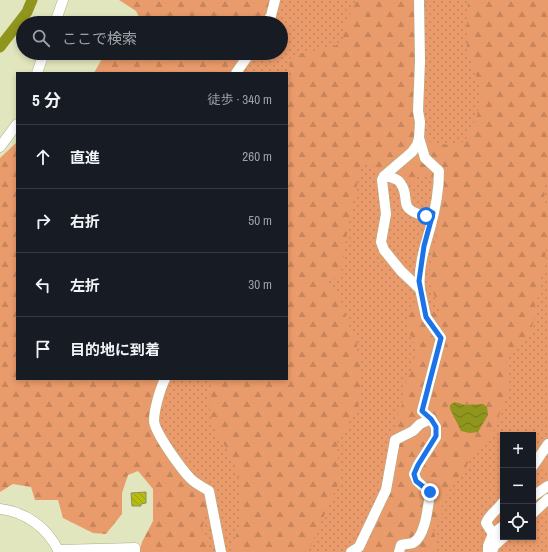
<!DOCTYPE html>
<html lang="ja">
<head>
<meta charset="utf-8">
<style>
  :root { --surface:#171b24; --page:#20242c; --text:#f1f3f6; --muted:#9ea1a6; --line:#363941 }
  body { margin:0; font-family:"Archivo Narrow","Noto Sans JP",sans-serif; background:var(--page); color:var(--text) }
  .controls { position:absolute; right:12px; bottom:12px; display:grid; overflow:hidden; border-radius:0px; box-shadow:0 2px 6px #0003 }
  .controls button { width:36px; height:36px; display:grid; place-items:center; padding:0; border:0; border-bottom:1px solid var(--line); background:var(--surface); color:var(--text); font:20px sans-serif }
  .stop { position:absolute; width:12px; height:12px; margin:-9px; border:3px solid #1a73e8; border-radius:50%; background:#fff }
  .stop.end { background:#1a73e8; border-color:#fff; box-shadow:0 1px 4px #0008 }
  .list { margin:0; padding:0; list-style:none }
  h2 { display:flex; justify-content:space-between; align-items:center; height:52px; margin:0; padding:0 16px; font-size:17px }
  h2 small { font-size:13px; font-weight:400; color:var(--muted) }
  .list li { display:grid; grid-template-columns:26px 1fr auto; gap:12px; align-items:center; box-sizing:border-box; height:64px; padding:0 16px; border-top:1px solid var(--line) }
  .list b { display:block; font-size:15px; white-space:nowrap }
  .list em { font-size:13px; font-style:normal; color:var(--muted) }
  .icon { flex:none; width:22px; height:22px; fill:none; stroke:currentColor; stroke-width:2; stroke-linecap:round; stroke-linejoin:round }
  .map { position:relative; flex:none; width:548px; height:552px; overflow:hidden }
  .search { position:absolute; background:var(--surface); box-shadow:0 2px 6px #0003; left:16px; top:16px; width:272px; height:44px; display:flex; align-items:center; gap:10px; box-sizing:border-box; padding:0 14px; border-radius:22px; color:var(--muted); font-size:15px }
  .panel { position:absolute; background:var(--surface); box-shadow:0 2px 6px #0003; left:16px; top:72px; width:272px; height:308px; border-radius:0px }
  .map>svg:first-child { display:block }
  .grass { fill:url(#grass-dots); fill-rule:evenodd }
  .forest { fill:url(#forest-firs); fill-rule:evenodd }
  .water { fill:url(#water-waves) }
  .lines { fill:none; stroke-linecap:round; stroke-linejoin:round }
  .river { stroke:#90951d; stroke-width:11 }
  .building { fill:url(#building-back-hatch); stroke:#8b8e69 }
  .minor-casing { stroke:#aaad87; stroke-width:11 }
  .minor { stroke:#fff; stroke-width:10 }
  .route { stroke:#1a73e8; stroke-width:5 }
</style>
</head>
<body>
<div class="map">
<svg width="548" height="552" viewBox="0 0 548 552">
  <defs>
    <pattern id="grass-dots" width="8" height="8" patternUnits="userSpaceOnUse"><rect width="8" height="8" fill="#ea9b6b"/><path d="M2 2h.1M6 6h.1" fill="none" stroke="#c8855b" stroke-width="1.8" stroke-linecap="round"/></pattern>
    <pattern id="forest-firs" width="22" height="20" patternUnits="userSpaceOnUse"><rect width="22" height="20" fill="#ea9b6b"/><path d="M5 1l3.5 6h-7zM16 11l3.5 6h-7z" fill="#c8855b"/></pattern>
    <pattern id="water-waves" width="16" height="10" patternUnits="userSpaceOnUse"><rect width="16" height="10" fill="#90951d"/><path d="M0 5q4-4 8 0t8 0" fill="none" stroke="#747918"/></pattern>
    <pattern id="building-back-hatch" width="6" height="6" patternUnits="userSpaceOnUse"><rect width="6" height="6" fill="#b7bc0f"/><path d="M-1 5l2 2M0 0l6 6M5-1l2 2" fill="none" stroke="#9ca10d"/></pattern>
  </defs>
  <rect width="100%" height="100%" fill="#e2e6be"/>
  <path class="grass" d="M246,0h302v552h-373l-37,-173h149v-306h-78l10,-20h62v-30h-47zM503,435h30v102h-30z"/>
  <g class="forest">
    <path d="M119,0h162l-5,17 -3,6h-131l-6,-12z"/>
    <path d="M356,0h70l-4,118 4,18 5,7 20,2 14,-4 1,-2 11,-23 5,-24 -15,-42v-30l1,-16 1,-4h79v176c-5,6 -5,25 0,31v39l-2,1 -1,18 -6,14v16l-4,10 1,7 -8,27 -7,5 -14,14 -1,7 2,17 -1,10 -2,10 -5,10 -3,12 -6,12 -19,21 -26,38 -3,7 -1,13 -9,13 3,12 -2,12h-85c30,-23 41,-102 49,-139l4,-8 3,-21 8,-17 3,-19 -8,-18v-13l4,-8 -1,-8 22,11 8,1 -10,-27 -2,-12 10,-57 -8,-41 -13,-1 -5,11 -10,-7 -24,-3 -6,-11h-12l-14,68 -6,41 -12,7 -2,2 13,16 10,29 7,12v10l4,11 -2,43 -13,24 -9,11 2,43 -31,70h-78l11,-30 -1,-37 -3,-16 -12,-23 -11,-17 -3,-9 -2,-24 5,-17h73v-297l2,-1 3,-10 -5,-11 15,-7 33,-7 8,-6 1,-12zM471,404l-15,18 -3,-8 12,-9z"/>
    <path d="M120,53h136l-13,20h-149l10,-18z"/>
    <path d="M17,142v237h151l-12,44 36,54 15,10 1,19 -6,23 8,23h-71l3,-10 11,-21v-32l-15,-18 -10,4 -6,18v21l-16,20 -13,-1 -30,-15 -5,-18h-23l-4,-13 -18,-3 -13,8v-334z"/>
    <path d="M548,437v30l-7,3 -7,-8z"/>
  </g>
  <path class="water" d="M455,402l10,3 18,-1 4,3 1,8 -10,17 -8,1 -9,-2 -11,-22v-4z"/>
  <g class="lines">
    <path class="river" d="M0,47l27,-35 5,-12"/>
  </g>
  <path class="building" d="M146,492v11l-5,1v2h-9l-1,-13z"/>
  <g class="lines">
    <defs>
      <g id="minor">
        <path d="M55,23l8,-23"/>
        <path d="M266,23l5,-7 4,-16"/>
        <path d="M37,73l7,-20"/>
        <path d="M236,73l14,-20"/>
        <path d="M419,138l6,20 14,13c0,18 -4,40 -9,58 -6,20 -12,39 -10,60"/>
        <path d="M0,147l17,-23"/>
        <path d="M384,176c6,1 14,2 17,8 10,15 -4,24 21,31 4,1 7,1 11,-2"/>
        <path d="M165,379c-5,10 -11,31 -11,42 1,12 28,49 37,58 5,5 12,8 18,12l12,61"/>
        <path d="M533,466l15,-22"/>
        <path d="M533,496l15,-10"/>
        <path d="M0,509c26,3 48,19 59,43"/>
        <path d="M533,513l15,-14"/>
        <path d="M493,534l10,-8"/>
        <path d="M58,550l77,-2v4"/>
        <path d="M351,552l8,-5 27,-57 9,-50 18,-9 7,-7 11,-5"/>
        <path d="M399,552l2,-7c3,-1 9,-1 12,-2 13,-7 15,-38 17,-50l-13,-12 -3,-7 4,-9 18,-28v-10l-5,-8 -9,-8 19,-73 -15,-21 -6,-28 -19,-18 -17,-21 -3,-8 5,-28 -4,-34 2,-4 28,-24 5,-7 2,-7 1,-16 -2,-11 2,-50 -1,-61"/>
        <path d="M488,552v-6l5,-12 -7,-11c4,-10 12,-13 17,-21"/>
        <path d="M492,552l2,-6 10,-9"/>
      </g>
    </defs>
    <use href="#minor" class="minor-casing"/>
    <use href="#minor" class="minor"/>
  </g>
  <g class="lines">
    <path class="route" d="M426,216h4l3,-3 -9,33 -5,35 7,36 15,21 -19,73 9,8 5,8v9l-18,29 -4,9 2,7 14,11"/>
  </g>
</svg>
<div class="controls">
<button>+</button>
<button>−</button>
<button><svg class="icon" aria-label="locate" viewBox="0 0 24 24"><circle cx="12" cy="12" r="6"/><path d="M12 2v4M12 18v4M2 12h4M18 12h4"/></svg></button>
</div>
<div class="stop" style="left:426px;top:216px"></div>
<div class="stop end" style="left:430px;top:492px"></div>
<div class="search"><svg class="icon" aria-label="search" viewBox="0 0 24 24"><circle cx="10" cy="10" r="6"/><path d="M15 15l6 6"/></svg>ここで検索</div>
<section class="panel">
<h2>5 分<small>徒歩 · 340 m</small></h2>
<ul class="list">
<li><svg class="icon" aria-label="ahead" viewBox="0 0 24 24"><path d="M12 20V5M6 11l6-6 6 6"/></svg><div><b>直進</b></div><em>260 m</em></li>
<li><svg class="icon" aria-label="right" viewBox="0 0 24 24"><path d="M7 20v-9h11M14 6l5 5-5 5"/></svg><div><b>右折</b></div><em>50 m</em></li>
<li><svg class="icon" aria-label="left" viewBox="0 0 24 24"><path d="M17 20v-9H6M10 6l-5 5 5 5"/></svg><div><b>左折</b></div><em>30 m</em></li>
<li><svg class="icon" aria-label="arrive" viewBox="0 0 24 24"><path d="M6 21V4h12l-3 4 3 4H6"/></svg><div><b>目的地に到着</b></div></li>
</ul>
</section>
</div>
</body>
</html>
